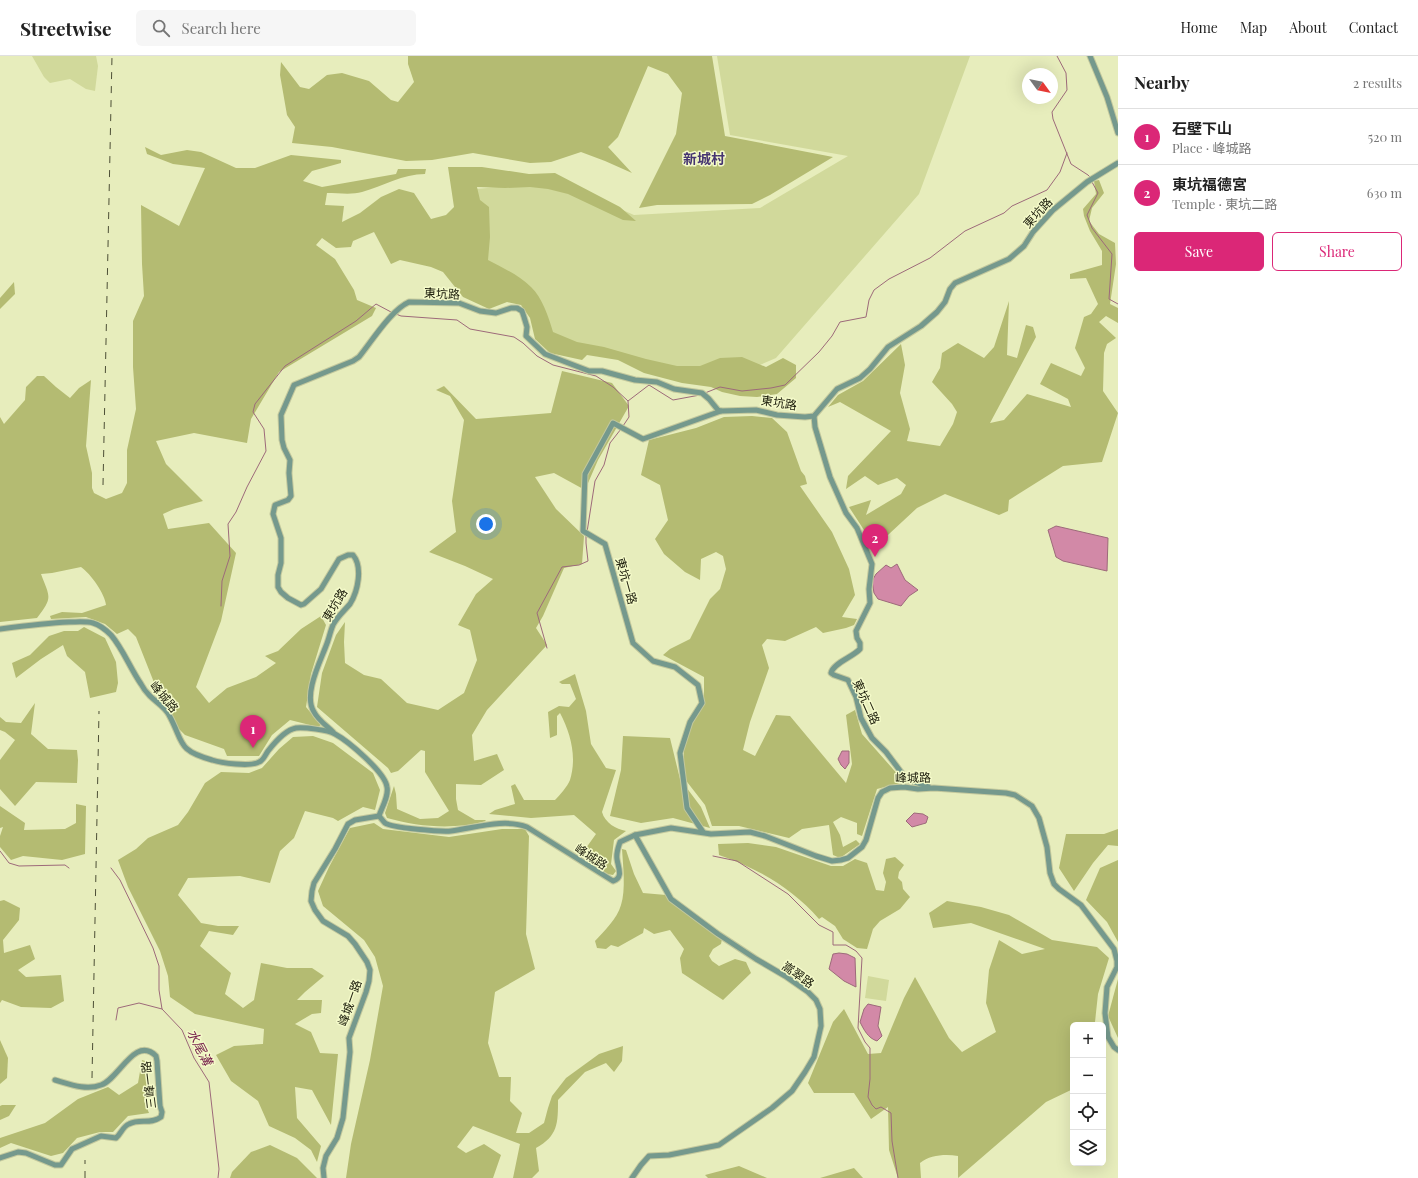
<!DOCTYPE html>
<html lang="en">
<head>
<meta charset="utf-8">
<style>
  :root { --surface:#fff; --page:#f6f6f6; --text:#222; --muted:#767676; --line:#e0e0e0; --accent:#db2777 }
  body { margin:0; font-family:"Playfair Display","Noto Sans TC",serif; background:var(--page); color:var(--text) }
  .controls { position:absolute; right:12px; bottom:12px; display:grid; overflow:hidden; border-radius:6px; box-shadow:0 4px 16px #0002 }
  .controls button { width:36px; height:36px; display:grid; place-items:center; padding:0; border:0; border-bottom:1px solid var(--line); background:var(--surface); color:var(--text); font:20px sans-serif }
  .compass { position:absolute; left:1022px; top:12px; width:36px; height:36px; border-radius:50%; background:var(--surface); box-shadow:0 4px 16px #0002; rotate:123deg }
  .you { position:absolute; left:486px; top:468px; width:14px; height:14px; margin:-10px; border:3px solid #fff; border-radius:50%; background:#1a73e8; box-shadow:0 0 0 6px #1a73e833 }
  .badge { display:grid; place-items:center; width:26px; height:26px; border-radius:50%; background:var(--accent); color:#fff; font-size:13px; font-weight:700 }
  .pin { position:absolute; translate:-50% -33px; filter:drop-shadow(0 1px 2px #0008) }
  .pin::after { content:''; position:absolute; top:21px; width:14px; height:12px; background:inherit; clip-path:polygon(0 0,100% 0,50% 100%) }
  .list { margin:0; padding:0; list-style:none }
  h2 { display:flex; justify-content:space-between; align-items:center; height:52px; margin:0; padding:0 16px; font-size:17px }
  h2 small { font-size:13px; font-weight:400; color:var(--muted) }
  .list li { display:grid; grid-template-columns:26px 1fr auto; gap:12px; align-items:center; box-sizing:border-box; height:56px; padding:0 16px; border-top:1px solid var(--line) }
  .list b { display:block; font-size:15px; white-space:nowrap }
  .list p { margin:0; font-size:13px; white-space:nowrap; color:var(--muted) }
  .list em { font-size:13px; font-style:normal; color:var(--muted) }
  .actions { display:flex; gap:8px; padding:12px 16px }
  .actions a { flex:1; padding:9px 0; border:1px solid var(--accent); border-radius:6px; text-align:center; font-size:14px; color:var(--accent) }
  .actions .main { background:var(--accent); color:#fff }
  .icon { flex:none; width:22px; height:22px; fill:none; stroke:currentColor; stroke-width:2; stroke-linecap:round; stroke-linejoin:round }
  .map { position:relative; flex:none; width:1118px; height:1122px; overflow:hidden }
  header { display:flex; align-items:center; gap:24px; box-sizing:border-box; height:56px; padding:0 20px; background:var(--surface); border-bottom:1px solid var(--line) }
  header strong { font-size:19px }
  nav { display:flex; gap:22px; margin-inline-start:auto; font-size:14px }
  .search { width:280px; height:36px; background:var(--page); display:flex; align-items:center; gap:10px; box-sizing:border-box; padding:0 14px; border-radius:6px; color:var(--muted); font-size:15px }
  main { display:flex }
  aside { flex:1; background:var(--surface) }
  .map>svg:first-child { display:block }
  .green { fill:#d1d99b }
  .forest { fill:#b4bb72 }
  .water { fill:#d289a7; stroke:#9d6a7a }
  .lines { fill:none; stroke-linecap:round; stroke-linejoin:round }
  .stream { stroke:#9d6a7a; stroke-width:1 }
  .minor-casing { stroke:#c3c89d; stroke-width:7 }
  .minor { stroke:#75998d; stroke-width:5 }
  .rail { stroke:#4d4f36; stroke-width:1; stroke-dasharray:7 7; stroke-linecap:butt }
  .labels { text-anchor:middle; stroke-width:3; stroke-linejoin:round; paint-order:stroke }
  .street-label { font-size:12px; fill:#212210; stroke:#f4fac9 }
  .water-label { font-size:13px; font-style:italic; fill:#751f4b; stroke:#f4fac9 }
  .quarter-label { font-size:14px; font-weight:bold; fill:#463571; stroke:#f4fac9 }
</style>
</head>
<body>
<header>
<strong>Streetwise</strong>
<div class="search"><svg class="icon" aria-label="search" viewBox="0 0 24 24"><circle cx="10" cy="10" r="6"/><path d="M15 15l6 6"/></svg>Search here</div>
<nav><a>Home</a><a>Map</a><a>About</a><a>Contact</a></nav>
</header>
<main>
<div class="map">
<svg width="1118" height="1122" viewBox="0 0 1118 1122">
  <rect width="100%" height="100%" fill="#e7edbc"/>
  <g class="green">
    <path d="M32,0h64l2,10 -3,25 -9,-2 -16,-10 -20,4 -6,-6z"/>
    <path d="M717,0h253l-51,138 -143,164 -51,22 -172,-37 -28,-47 -42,-28 -19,-78 94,-8 76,33 126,-7 88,-52 -118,-21z"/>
    <path d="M868,920l21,4 -3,21 -21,-3z"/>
  </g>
  <g class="forest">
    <path d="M408,0h304l13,80 108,21 -63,38 -18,9 -95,1 -18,3 37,-74 6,-41 -14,-19 -20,-8 -30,71 -10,10 24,26 -27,-12 -24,-9 -30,10 -21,1 -57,-10 -41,7 -26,1 -74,-14 -40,-4 3,-16 -8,-12 -7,-40 1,-13 19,25 9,2 18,-14 15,-2 27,8 22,19 7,2 16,-20 -6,-18z"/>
    <path d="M145,91l16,8 26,-5 14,2 35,16h19l36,-13 50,5v3l-29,8 -9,10 19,6 74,-13 2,-5h28l-1,5c-22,0 -42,12 -63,18 -10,3 -24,1 -35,1l-2,12 19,1 -2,16 18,-9 21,-16 18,-8 15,4 17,26 15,-4 8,-8 -6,-40h34l47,7 26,-1 65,34 16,14 -13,-1 -55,-26 -20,-5 -18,-2 -25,1 -28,-1 3,13 9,7 1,30 -2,23c15,8 31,15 43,27 11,10 18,31 22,45l24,10 27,5 42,12 31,7h23l20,-8 22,-1 24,10 17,-9 13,7v13l-19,16 -20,3 -17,-1 -18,-4 -11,-5 -29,-4 -38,-10 -26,-13 -31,-5 -5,5 -32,-7 -15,-14 -5,-21 -9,-13 -14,-3 -18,7 -26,-12 -20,-25 -12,-5 -31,-7 -9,4 -17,-32 -21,9 -2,6 -15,1 -14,-10 -6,7 19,14 19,31 3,10 19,8 -4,8 -93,56 -28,47 -4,24 -53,-10 -38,8 10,23 37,37 -29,8 -11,5 5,15 41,-6 27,30 -15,68 -25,66 13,16 18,-15 29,-11 20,-14 -11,-7 13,-5 23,-22 20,-13 5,9 -15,49 -5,33 15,18 -3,2 -28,-7 -18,15 -13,21h-32l-3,-7 -39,-14 -9,-9 -7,-16 -14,-25 -19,-48 -8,-8 -11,5 -12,-10 -19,-7 -35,2 -1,-3 12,-4 20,1 24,-8c-1,-11 -15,-31 -25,-38l-29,6 -11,1c9,24 12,23 -4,44l-37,4v-205l4,7 21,-24 1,-13 11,-11h7l12,11 14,11 9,-10 12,-8 -5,66 6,27v15l2,5 12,6 16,-6 5,-10v-33l9,-41 -3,-42v-46l11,-25 -2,-32 -1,-59 38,21 26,-58 -32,-4 -26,-10z"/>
    <path d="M1099,124l5,13 -12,15 -3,13 10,13 16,9 1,21 -6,40 8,4v15l-12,-7 -7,6 17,16 -9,6 -3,9 -1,38 15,22 -16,49 -39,4 -54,34 -1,11 -9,4 -54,-21 -28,14 -42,39 -26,-40 22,-7 -5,15 35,-21 5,-9 -9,-7 -19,7 -13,-9 -19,13 2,-13 43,-45 -51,-29 -12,5 10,-12 25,-14 38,-37 4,21 -5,28 10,36 -3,12 33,5 13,-22 4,-12 -5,-8 -20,-22 8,-14 2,-15 16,-10 26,15 10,-11 15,-46 -2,54 10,3 9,-33 7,2 3,10 -46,86 14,-3 23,-26 44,13 -3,-8 -28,-15 11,-21 30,13 4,-8 -10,-20 9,-31 7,-3 7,-10 -12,-26 -16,1v-5l32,-9v-14l-12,-20 -6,-15 -1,-7 13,-15 -2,-13z"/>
    <path d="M14,226l1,12 -15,15v-11z"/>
    <path d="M562,315l50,12 17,23 -31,54 -13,30 -31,-17 -19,4 21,32 28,27 -2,28 -18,4 -21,48 -7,12 11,17 -60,65 -15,25 2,26 23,-7 7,16 -23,15 -25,-1v15l2,11 17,10h10l1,1c-32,9 -67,6 -99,-3l-2,-5 9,-27 2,8 1,15 23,10 18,-1 11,-7 -24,-39v-21l-4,-1 -23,21 -7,2 -3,-5 -71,-61 5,-34 14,-38 9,-13 -1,20 1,21 19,12 17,4 26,24 31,7 26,-17 13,-33 -7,-30 -12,-5 18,-31 17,-15 -28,-13 -36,-14 27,-20 -4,-31 12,-81 -14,-24 -14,-6 8,-4 32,33 75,-6z"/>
    <path d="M752,360l20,2 15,14 14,39 4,5 2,8 -7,2 32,46 17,37 6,26 -13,22 15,2 -3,6 -8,3 -23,5 -7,-6 -31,14 -18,-2 -5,6 7,23 -19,54 -7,28 12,6 21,-41 14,1 56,67 6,-19 -6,-49 9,-5 7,24 38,43v6l-23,6 -15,47 -5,-2v-11l-16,-6 -8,5 7,13 3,12 13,-7 4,4 -20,14 -7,-3 -4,-30 -27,4 -13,9 -50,-12h-27l-7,-21 -21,-27v-35l9,-21 11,-17v-28l-41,-22 7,-6 20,-10 20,-40 10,-10 6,-20 -3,-13 -7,-4 -15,7 -1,21 -15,-8 -21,-18 -9,-15 13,-19 -8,-35 -19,-10 8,-35 47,-12 28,-11z"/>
    <path d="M84,571l21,11 11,24 2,21 -2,9 -26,6 -5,-26 -18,-16 -4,-11 -22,14 -25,19 -4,-15 18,-8 19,-19 15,-5h14z"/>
    <path d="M575,618l11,37 5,33 15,24 10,2 -14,42c3,11 14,17 24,19l-12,9 -3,24 5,7 -3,4 -6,-1 -26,-19 15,-21 -22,-19 -43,3 -42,-4 6,-4 20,-6 -4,-18 4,-2 9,16h31c5,-5 12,-13 15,-20 7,-23 1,-46 -10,-67l-3,3v19l-7,3 -2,-26 11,-6 10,1 7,-8 -6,-15h-8l-3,-2z"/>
    <path d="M35,647l-4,31 17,15 29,1 1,10 -1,23 -41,-1 -21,24 -15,-17v-29l15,-20 -10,-8 -5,-2v-13l6,5 15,1z"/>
    <path d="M313,680l20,7 40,30 7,17 -5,20 -12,-3 -25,14 -5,-3 -28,-7 -11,27 -14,13 -10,32 -30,-7 -52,2 -10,17 23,28 17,3h21l-6,9 -24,-4 -9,15 31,27 -6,21 18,14 11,-8 7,-37 26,5h25l12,8 -19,16 -8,8h25l-1,13 -9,1 -17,10 16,8 9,21 18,1 -7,71 -19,-35 -17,-3 2,31 24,28 -4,16 -6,-12 -16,-12 -26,-12 -11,-25 -27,-20 -15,-26 18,-9 29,-2 1,-15 -69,-15 -25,-17 -2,-21 -8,-25 -32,-64 -10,-27 18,-11 12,-11 30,-13 10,-13 17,-29 16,-11 28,1 13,-5 17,-19 14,-12z"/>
    <path d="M623,680l47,2 10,41 21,28 9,21 -37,-10 -32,5 -31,-7 11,-46z"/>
    <path d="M76,748l10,2 -1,48 -23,6 -39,-4 -12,4 -11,-13v-11l3,-9 -3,1v-22l25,17 -1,7 41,-1 11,-6z"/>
    <path d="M374,767l9,6 66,8 53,-8h23l4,7 -3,98 9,35 -40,23 -7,51 11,34h12l-1,24 12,12 -6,20h13l15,-10 4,-15 4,-12 14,-18 33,-24 24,-8 -1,15 -8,11 -8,-9 -21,9 -27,28c0,23 0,36 -22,48l3,23 -7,7h-19l7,-34 -47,-18 -16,21 9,6 18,-9 17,11 -8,23h-147l5,-34 19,-84 13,-74 -8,-29 -11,-17 -41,-34 -5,-15 11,-24 21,-39z"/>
    <path d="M1118,773v17l-10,-1 -15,18 -19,28 -15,-23 7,-34h38z"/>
    <path d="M748,787l28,4 55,19h12l12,-7 12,4 9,27 8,1 2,-9 -3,-9 3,-14 9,-2 9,8 -5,7 -1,6 4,4 1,7 7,8 -10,12 -20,12 -7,8 -6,20 -10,-1 -14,-9 -8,-13 -13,-9 -3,2c-27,-31 -62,-51 -100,-64l-1,-11z"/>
    <path d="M622,793l4,1 8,24 9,19 23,2 56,44 -1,5 -8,5 -4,7 3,5 7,5 16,-7 11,3 5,11 -28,27 -41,-27 -2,-15 4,-9 -14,-19 -16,4 -10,-6 -1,5 -25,14 -7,-2 -5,4 -9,-1 -2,-7c9,-10 22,-22 26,-36 5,-15 2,-40 1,-56z"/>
    <path d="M1118,804v82l-11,-20 -21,-22 14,-32z"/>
    <path d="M4,844l16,8 -1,12 -16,20 1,13 26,-8 5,14 -17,11 8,7 35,-2 3,26 -13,7 -30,-1 -19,-7 -2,3v-102z"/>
    <path d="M947,845l34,6 28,8 43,25 45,7 12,11 -11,36 -3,28 1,3h-23v64l-27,13 -88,76v-22c-13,-2 -28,-1 -38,7l1,15h-23l-9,-28 -1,-43 -17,12 -17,-26h-40l-6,-10 25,-61 11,-13 24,45 13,-1 23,-55 11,-21 34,61 13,14 34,-20 -10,-29 3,-33 10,-30 23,14 23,-5 -74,-26 -38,5 -4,-15z"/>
    <path d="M1118,923v59l-10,-22z"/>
    <path d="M0,984l8,18 -1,20 -7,6z"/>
    <path d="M142,1004l9,3 -7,38 5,12 -21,3 -15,16h-13l-23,6 -14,15 -12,3 -40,-13 -11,5v-10l45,-15 33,-24 30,-12 11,8 19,-12z"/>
    <path d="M2,1049h14l-7,11 -9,4v-14z"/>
    <path d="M270,1089l27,13 20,20h-87l2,-6 19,-20z"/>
    <path d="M739,1110l28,12h-59l-3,-3z"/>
    <path d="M854,1112l9,10h-43z"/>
  </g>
  <g class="water">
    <path d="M1056,470l52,12 -1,33 -44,-10 -7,-4 -8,-27z"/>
    <path d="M897,508l8,16 13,10 -9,6 -8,10 -23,-7 -4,-6 -2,-12 4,-7 10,-9 5,3z"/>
    <path d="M842,695h7v12l-4,6 -4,-4 -3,-6z"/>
    <path d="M914,757l9,1 5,3 -2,6 -14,4 -6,-6z"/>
    <path d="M839,897l8,1 8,4 1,29 -12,-6 -15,-12 4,-15z"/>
    <path d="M868,948l13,3 -3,19 4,10 -5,5c-9,-3 -13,-11 -17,-19l4,-13z"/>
  </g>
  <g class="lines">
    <g class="stream">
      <path d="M1057,0l9,17 1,17 -15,22 1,7 18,45 17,11 2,2"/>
      <path d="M1092,126l6,11 -11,22 5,13 20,26 -3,45 9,5"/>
      <path d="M396,258l5,2 56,4 13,9 44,8 9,6 14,13 16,9 43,11 17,11 15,14 21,-16 24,15 27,-5"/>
      <path d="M705,337l15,-6 22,4 29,-3 14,-3 34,-33 13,-16 8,-14 26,-5 3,-17 5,-10 15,-11 41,-21 35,-27 39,-18 8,-7 35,-16 13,-18 7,-19"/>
      <path d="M623,370l6,-9 -1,-16"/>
      <path d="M587,476l8,-51 9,-16 6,-22 11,-14"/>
      <path d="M221,550l1,-25 8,-25 -2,-32 8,-12 11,-25 19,-36 -2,-22 -11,-17 2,-8 30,-38 71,-45 20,-17 15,8"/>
      <path d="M547,592l-10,-35 25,-46 17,-2 9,-4 -2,-18v-8"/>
      <path d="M0,795l9,12 10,3 46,-1 4,3"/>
      <path d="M713,800l24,5 51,33 31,31 14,7v13h13l10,6 6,7 -4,70 7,14 5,6v31l-2,18 4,8 4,4 5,-2 10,6 1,28 6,37"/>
      <path d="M111,812l9,12 33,68 6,18v24l3,19 20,21 12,28 15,24 10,87 -1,9"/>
      <path d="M116,964l2,-12 21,-5 23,6"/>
    </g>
    <defs>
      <g id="minor">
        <path d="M1090,0l17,41 11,36"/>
        <path d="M814,360l1,11 15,50 16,36 11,15 15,36 -3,25 1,14 -14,28 1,7 3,5v6c-7,8 -27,14 -29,24l3,2 14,5 8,17 5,21 11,20 14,14 15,20 7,8 20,6"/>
        <path d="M0,573c23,-3 46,-6 69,-7 8,0 17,-1 24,1 7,2 13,7 18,12 12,14 19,33 30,49 2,4 5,8 9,12 6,6 15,11 19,19 15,27 7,35 43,45 9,3 39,7 47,2 5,-2 6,-7 9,-11 7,-9 17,-21 28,-23 8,-1 32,2 39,6 13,7 50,38 52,53 2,9 -5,20 -8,29 2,2 4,5 6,7 7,5 57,9 66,8 24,-3 53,-13 76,-4l86,54c11,-3 5,-14 4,-22 -1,-6 1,-11 3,-17l15,-7 36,-7 40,6 39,-2 15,4 51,20 16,5 9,-1 7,-2 14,-11 4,-7 12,-42 4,-6 8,-4 14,-1 14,2 16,-1 72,5 9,2 17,11 7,12 8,29 3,26 4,11 5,5 22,16 33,44 3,12v6l-10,20 -2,26 3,24 6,10 4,3"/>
        <path d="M333,676c-6,-6 -15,-12 -19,-20 -11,-17 6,-50 12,-66 3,-7 4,-14 7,-21 4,-8 11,-14 17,-21 8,-13 13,-37 3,-49h-5l-9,4 -18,30 -17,15 -3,1 -13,-7 -7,-6 -3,-5v-12l3,-12v-25l-8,-24 2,-9 13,-5 3,-4 -2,-23 1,-13 -6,-12 -2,-8 -1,-25 13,-30 59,-24 6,-4c13,-16 32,-47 50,-55l50,1 21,8 16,2 15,-5h6l5,3 2,6 3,10 -1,9 19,18 44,17h13l33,9 22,2 17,7 28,4 7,6 9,11 3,1 35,-1 21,5 28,2 9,-1 23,-27 23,-11 10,-9 18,-22 33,-21 16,-14 8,-10 5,-13 5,-6 54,-24 15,-13 9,-14 20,-22 34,-28 31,-19"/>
        <path d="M703,776l-16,-24 -7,-55 10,-31 12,-19 -4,-18 -23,-18 -22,-6 -20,-18 -28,-99 -22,-13 2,-57 28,-51 30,16 78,-28"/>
        <path d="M0,1102l18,-6 8,1 29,12h6l11,-16 29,-13 15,2c5,-4 7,-12 13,-14 11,-6 21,1 32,-7l1,-5 -2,-6 -3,-45 -1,-5c-21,-21 -37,23 -55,29 -15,6 -32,-1 -46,-5"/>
        <path d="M324,1122l-1,-10 3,-12 11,-18 6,-20 7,-66 -1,-14 17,-46 3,-11 1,-11 -3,-8 -12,-18 -7,-8 -25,-15 -8,-11 -4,-9 1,-10 2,-8 21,-34 13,-25 7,-4 24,-4"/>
        <path d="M632,1122l9,-13 8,-9 20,-1 50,-10 53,-37 20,-17 13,-19 9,-15 7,-31 -1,-17 -4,-9 -8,-8 -23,-16 -29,-17 -38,-25 -47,-35 -36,-64"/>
      </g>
    </defs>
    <use href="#minor" class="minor-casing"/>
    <use href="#minor" class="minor"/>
    <g class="rail">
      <path d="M103,429l9,-429"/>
      <path d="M92,1022l7,-367"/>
      <path d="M85,1122v-18"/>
    </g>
  </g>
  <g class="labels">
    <g class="street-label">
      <text transform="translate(1038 157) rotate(-47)" y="4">東坑路</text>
      <text transform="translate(442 238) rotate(3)" y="4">東坑路</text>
      <text transform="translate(779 347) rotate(9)" y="4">東坑路</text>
      <text transform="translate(626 525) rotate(74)" y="4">東坑一路</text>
      <text transform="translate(335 549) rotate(-59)" y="4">東坑路</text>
      <text transform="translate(164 641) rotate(50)" y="4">峰城路</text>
      <text transform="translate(866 646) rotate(66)" y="4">東坑二路</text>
      <text transform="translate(913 722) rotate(-1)" y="4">峰城路</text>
      <text transform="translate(591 801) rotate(33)" y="4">峰城路</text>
      <text transform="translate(798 919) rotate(35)" y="4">嵩翠路</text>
      <text transform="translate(350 947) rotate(-71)" y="4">峰城一路</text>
      <text transform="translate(149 1029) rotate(-97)" y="4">三峰一路</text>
    </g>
    <g class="water-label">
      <text transform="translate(200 991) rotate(63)" y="5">水尾溝</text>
    </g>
    <g class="quarter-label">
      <text x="704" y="108">新城村</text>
    </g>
  </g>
</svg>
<div class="controls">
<button>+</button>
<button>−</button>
<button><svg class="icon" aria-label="locate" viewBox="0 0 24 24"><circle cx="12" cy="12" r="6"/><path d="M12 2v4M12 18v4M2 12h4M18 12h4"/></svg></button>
<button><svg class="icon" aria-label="layers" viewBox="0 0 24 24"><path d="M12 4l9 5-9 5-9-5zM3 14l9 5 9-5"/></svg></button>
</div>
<svg class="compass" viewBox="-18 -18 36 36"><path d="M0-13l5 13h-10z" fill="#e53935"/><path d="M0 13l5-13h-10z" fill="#767676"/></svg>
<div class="you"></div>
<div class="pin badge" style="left:253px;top:692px">1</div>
<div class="pin badge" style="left:875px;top:501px">2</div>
</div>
<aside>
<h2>Nearby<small>2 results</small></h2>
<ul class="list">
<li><span class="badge">1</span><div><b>石壁下山</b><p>Place · 峰城路</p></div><em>520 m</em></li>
<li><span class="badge">2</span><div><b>東坑福德宮</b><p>Temple · 東坑二路</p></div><em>630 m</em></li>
</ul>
<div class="actions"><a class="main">Save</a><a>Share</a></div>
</aside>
</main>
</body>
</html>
